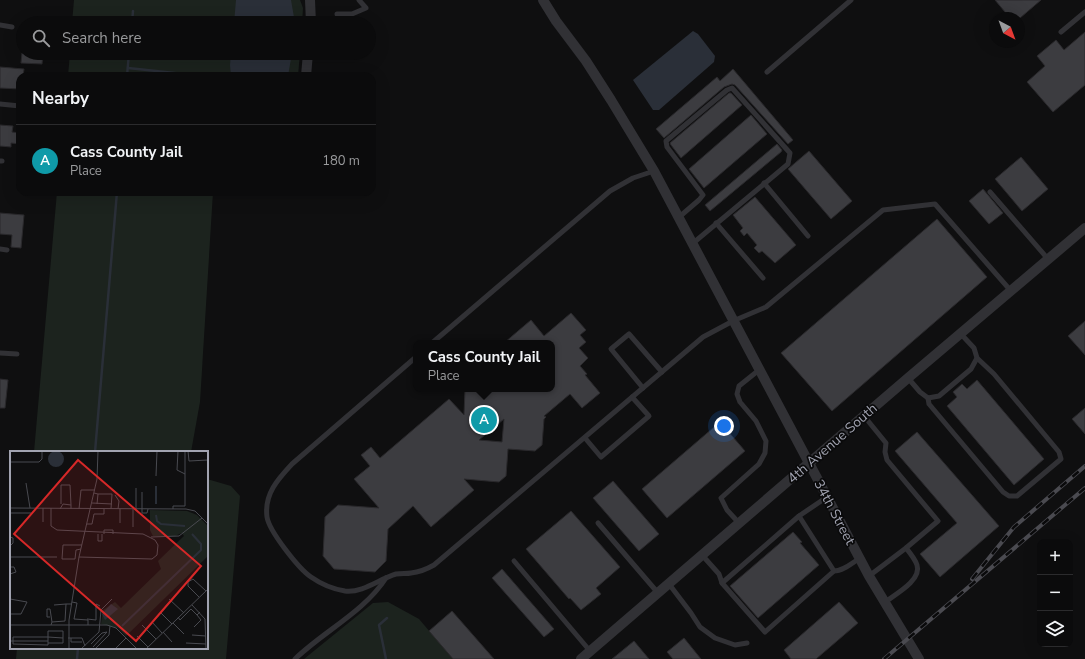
<!DOCTYPE html>
<html lang="en">
<head>
<meta charset="utf-8">
<style>
  :root { --surface:#0b0b0c; --page:#19191a; --text:#f1f3f6; --muted:#9a9b9d; --line:#2b2b2d; --accent:#e2c736 }
  body { margin:0; font-family:"Nunito Sans",sans-serif; background:var(--page); color:var(--text) }
  .controls { position:absolute; right:12px; bottom:12px; display:grid; overflow:hidden; border-radius:8px; box-shadow:0 4px 16px #0002 }
  .controls button { width:36px; height:36px; display:grid; place-items:center; padding:0; border:0; border-bottom:1px solid var(--line); background:var(--surface); color:var(--text); font:20px sans-serif }
  .compass { position:absolute; left:989px; top:12px; width:36px; height:36px; border-radius:50%; background:var(--surface); box-shadow:0 4px 16px #0002; rotate:139deg }
  .you { position:absolute; left:724px; top:426px; width:14px; height:14px; margin:-10px; border:3px solid #fff; border-radius:50%; background:#1a73e8; box-shadow:0 0 0 6px #1a73e833 }
  .badge { display:grid; place-items:center; width:26px; height:26px; border-radius:50%; background:var(--accent); color:#fff; font-size:13px; font-weight:700 }
  .pin { position:absolute; translate:-50% -50%; border:2px solid #fff; box-shadow:0 1px 4px #0006 }
  .popup { position:absolute; left:413px; top:340px; width:142px; height:52px; box-sizing:border-box; display:grid; place-content:center; border-radius:8px; background:var(--surface); filter:drop-shadow(0 1px 3px #0005); font-size:13px; white-space:nowrap; color:var(--muted) }
  .popup b { font-size:15px; color:var(--text) }
  .popup::after { content:''; position:absolute; left:50%; top:100%; margin-left:-8px; border:8px solid transparent; border-top-color:var(--surface) }
  .list { margin:0; padding:0; list-style:none }
  h2 { display:flex; justify-content:space-between; align-items:center; height:52px; margin:0; padding:0 16px; font-size:17px }
  h2 small { font-size:13px; font-weight:400; color:var(--muted) }
  .list li { display:grid; grid-template-columns:26px 1fr auto; gap:12px; align-items:center; box-sizing:border-box; height:72px; padding:0 16px; border-top:1px solid var(--line) }
  .list b { display:block; font-size:15px; white-space:nowrap }
  .list p { margin:0; font-size:13px; white-space:nowrap; color:var(--muted) }
  .list em { font-size:13px; font-style:normal; color:var(--muted) }
  .icon { flex:none; width:22px; height:22px; fill:none; stroke:currentColor; stroke-width:2; stroke-linecap:round; stroke-linejoin:round }
  .map { position:relative; flex:none; width:1085px; height:659px; overflow:hidden }
  .search { position:absolute; background:var(--surface); box-shadow:0 4px 16px #0002; left:16px; top:16px; width:360px; height:44px; display:flex; align-items:center; gap:10px; box-sizing:border-box; padding:0 14px; border-radius:22px; color:var(--muted); font-size:15px }
  .panel { position:absolute; background:var(--surface); box-shadow:0 4px 16px #0002; left:16px; top:72px; width:360px; height:124px; border-radius:12px }
  .map>svg:first-child { display:block }
  .green { fill:#1c231e }
  .water { fill:#2a2f38 }
  .lines { fill:none; stroke-linecap:round; stroke-linejoin:round }
  .stream { stroke:#2a2f38; stroke-width:2.5 }
  .building { fill:#3c3c40; stroke:#2a292c; fill-rule:evenodd }
  .lane { stroke:#313135; stroke-width:5 }
  .street { stroke:#313135; stroke-width:10 }
  .rail-casing { stroke:#4a4a50; stroke-width:4 }
  .rail { stroke:#0a0a0b; stroke-width:2.5; stroke-dasharray:8; stroke-linecap:butt }
  .labels { text-anchor:middle; stroke-width:3.5; stroke-linejoin:round; paint-order:stroke }
  .street-label { font-size:14px; fill:#a1a3b0; stroke:#0a0a0b }
  .inset-river { fill:none; stroke:#2a2f38; stroke-width:2 }
  .inset-road { fill:none; stroke:#494a50; stroke-width:1 }
  .view { fill:#d62828; fill-opacity:0.15; stroke:#d62828; stroke-width:2 }
  .inset-edge { fill:none; stroke:#a1a3b0; stroke-width:2 }
</style>
</head>
<body>
<div class="map">
<svg width="1085" height="659" viewBox="0 0 1085 659">
  <rect width="100%" height="100%" fill="#0f0f10"/>
  <g class="green">
    <path d="M74,0h226l3,8 -1,15h-230z"/>
    <path d="M70,53h230l-2,23h-230z"/>
    <path d="M57,192h156l-13,210 -9,50h-157z"/>
    <path d="M207,479l24,7 9,10 -14,163h-210l1,-11h190z"/>
    <path d="M388,602l31,17 34,40h-149l69,-56z"/>
  </g>
  <g class="water">
    <path d="M236,0h55l4,23h-61z"/>
    <path d="M693,31l5,3 17,22 -1,6 -55,48h-6l-20,-30z"/>
    <path d="M231,53h61l-4,23h-57l-1,-11z"/>
  </g>
  <g class="lines">
    <g class="stream">
      <path d="M132,23l1,-12"/>
      <path d="M128,68l56,6"/>
      <path d="M127,76l2,-23"/>
      <path d="M95,452l22,-260"/>
      <path d="M77,659l1,-11"/>
      <path d="M386,659l-7,-34 8,-7"/>
    </g>
  </g>
  <g class="building">
    <path d="M995,0h46l-21,18h-10z"/>
    <path d="M1085,32v53l-32,27 -26,-30 18,-16 -8,-10 19,-16 8,10z"/>
    <path d="M22,53h21l-1,11 -21,-1z"/>
    <path d="M0,67l24,2 -1,7h-3v13l-20,-1z"/>
    <path d="M733,69l60,71 -5,4 -53,-59 -3,-1 -8,3 -60,51 -8,-9 61,-52 3,4z"/>
    <path d="M729,93h2l11,12 -61,53 -10,-13 -1,-2z"/>
    <path d="M751,115l16,19 -63,54 -15,-19z"/>
    <path d="M0,125l13,1 -1,6 8,1v11l-9,-1v4l-11,-1z"/>
    <path d="M777,144l5,6 -1,2 -71,59 -5,-6z"/>
    <path d="M809,151l43,50 -21,18 -43,-50z"/>
    <path d="M1021,157l27,32 -26,22 -27,-32z"/>
    <path d="M983,189l20,24 -14,11 -20,-23z"/>
    <path d="M755,197l41,48 -21,18 -13,-12 -3,2 -5,-5 3,-3 -10,-12 -3,3 -4,-5 3,-3 -10,-13z"/>
    <path d="M0,213l24,2 -3,33 -10,-1 1,-12 -12,-1z"/>
    <path d="M937,219l50,58 -155,134 -51,-58z"/>
    <path d="M571,313l15,17 -6,5 6,7 -7,6 9,10 -8,8 7,8 -2,1 15,18 -18,15 -12,-14 -26,22 2,1 -2,2 -2,26 -7,6 -27,-2 -2,27 -7,6 -35,-3 10,11 -43,37 -18,-21 -25,23 -2,32 -11,11 -41,-3 -11,-13 2,-39 13,-12 41,3 -25,-29 16,-13 -9,-11 10,-8 9,11 69,-59 15,16 1,-26h87v-46h-48l27,-23 13,16zM504,419l-2,23 -23,-2z"/>
    <path d="M1085,321v34l-17,-19z"/>
    <path d="M0,379l8,1 -3,28h-5z"/>
    <path d="M977,380l67,79 -30,26 -67,-79 10,-9 -4,-5 9,-8 5,5z"/>
    <path d="M1085,408v26l-13,-15z"/>
    <path d="M720,422l25,29 -78,67 -25,-29z"/>
    <path d="M917,432l82,94 -59,51 -20,-23 37,-31 -62,-72z"/>
    <path d="M613,481l46,53 -20,17 -46,-53z"/>
    <path d="M571,511l49,56 -24,21 5,6 -20,16 -11,-12 -1,1 -43,-50z"/>
    <path d="M793,532l9,10 -2,1 19,22 -61,53 -28,-32z"/>
    <path d="M502,569l52,60 -10,8 -52,-59z"/>
    <path d="M839,602l19,21 -42,36h-25l-7,-9z"/>
    <path d="M452,611l42,48h-41l-24,-28z"/>
    <path d="M684,638l17,21h-28l-6,-7z"/>
    <path d="M634,641l15,18h-37z"/>
  </g>
  <g class="lines">
    <g class="lane">
      <path d="M337,14h15l14,-6 -7,-8"/>
      <path d="M0,25l12,2"/>
      <path d="M1061,32l24,-20"/>
      <path d="M767,72l84,-72"/>
      <path d="M0,104l20,2"/>
      <path d="M0,161h2"/>
      <path d="M764,183l44,53"/>
      <path d="M990,192l58,67"/>
      <path d="M678,218l21,-18 4,-5 -36,-48 -1,-6 61,-51 5,-2 58,65 -2,11 -96,80"/>
      <path d="M716,223l47,55"/>
      <path d="M0,249l7,1"/>
      <path d="M432,343l178,-152 23,-13 21,-7"/>
      <path d="M0,353l17,1"/>
      <path d="M416,357l-124,107c-14,15 -28,30 -25,53 2,14 32,52 44,60 10,7 21,12 34,14 18,2 34,-12 51,-17 5,-1 11,0 15,-1 9,-1 16,-4 23,-8l269,-228 30,-16 33,-14 117,-97 52,-6 76,87"/>
      <path d="M908,378l12,14 8,6 11,-2 32,-27 6,-11 -3,-10 -14,-15"/>
      <path d="M643,388l-32,-39 18,-15 33,38"/>
      <path d="M928,398l1,6 74,88 6,4h8l44,-37 -2,-7 -65,-78 -17,-16"/>
      <path d="M864,416l22,27 -1,9 2,8 51,61 -32,27 -37,28"/>
      <path d="M585,438l16,19 48,-41 -17,-19"/>
      <path d="M799,516l35,55c9,0 18,-8 26,-13"/>
      <path d="M598,523l60,70"/>
      <path d="M739,523l-12,-13 -6,-12 38,-34 6,-11 1,-12 -10,-20 -16,-19 -3,-8 2,-8 20,-16"/>
      <path d="M702,555l17,19 3,9 43,49 69,-61"/>
      <path d="M514,561l76,90"/>
      <path d="M722,583l77,-67 28,-19"/>
      <path d="M669,584l22,29 9,14 15,11 20,7 12,-2"/>
      <path d="M885,602c11,-8 37,-22 32,-37 -2,-6 -7,-12 -11,-17"/>
      <path d="M295,659c29,-28 69,-47 91,-81"/>
    </g>
    <g class="street">
      <path d="M310,0l1,23"/>
      <path d="M543,0l13,21 30,40 25,39 43,71 215,405 50,83"/>
      <path d="M306,76l2,-23"/>
      <path d="M581,659l327,-281 177,-150"/>
    </g>
    <defs>
      <g id="rail">
        <path d="M972,579l42,-52 71,-61"/>
        <path d="M884,659l201,-171"/>
      </g>
    </defs>
    <use href="#rail" class="rail-casing"/>
    <use href="#rail" class="rail"/>
  </g>
  <g class="labels">
    <g class="street-label">
      <text transform="translate(832 443) rotate(-41)" y="5">4th Avenue South</text>
      <text transform="translate(835 512) rotate(62)" y="5">34th Street</text>
    </g>
  </g>
  <g transform="translate(10 451)">
    <rect width="198" height="198" fill="#0f0f10"/>
    <path d="M140,59l37,1 10,4 11,11v30l-82,80 -8,-8 -17,-4 2,-14 12,-8 6,6 40,-39 -3,-8 26,-25 -2,-3 -7,3h-22l-3,-6z" fill="#1c231e"/>
    <path d="M38 8a8 8 0 1 1 16 0a8 8 0 1 1-16 0ZM101,153l7,5 -13,11 -3,-6z" fill="#2a2f38"/>
    <path class="inset-river" d="M146,53v-18M146,64l1,6 4,3 24,2M112,175l79,-76v-6l-9,-10"/>
    <path class="inset-road" d="M168,0l-1,19 8,4M178,0l1,10 19,-1M0,11h29l3,-3v-8M146,25l1,-25M16,32l4,25M126,37v21M132,41v21h5l1,-4M84,42l4,1 -1,10M88,43h14l-1,15M105,44l4,6 -1,8M82,52l20,1M51,53v-19h9l1,20M0,57l176,1 9,2 13,13M33,57v14M41,57v18l6,4 86,4 12,6 3,5 -1,10 -5,4 -73,-2M50,58l3,-5 8,1v4M69,58l2,-19h14M163,58v-3h12v-55M0,62h21M110,72v-14M77,73h5l2,-10h10v-5M123,76v-18M88,83v7h4v-7M94,83v-4h9v4M0,86l3,1v5l-3,3M141,86l28,-1 23,-18M71,98l-5,1 -1,9h-13l1,-14h19M0,106h47M0,116h4l2,5 -6,2M189,146l-11,-11v-4l5,-3 13,12M0,148l17,3 -6,12h-11M159,148l15,14M62,151l5,1 -3,16 14,1v5M44,154l12,-1M182,154l13,14 1,30M150,161l12,12M40,166h-3v-8h3l2,13M168,166l2,3 11,-11 6,6M77,168l9,1v-16l4,2M142,171l10,11M163,172l11,11M0,174h97l9,3 21,21M41,174l1,-3 13,-1 1,-17h6M132,174l14,14M184,176l7,-7 -4,-5 3,-3M153,181l9,10M182,184l14,1M127,185l11,11M58,187h14l3,8M61,187v4h11M0,190h38M38,192h15v-12h-15v14l-35,-1v-7h35l15,1M176,192l20,1M81,193l11,-11 5,-1M83,196l14,-15M59,198v-29l10,-63 18,-78 1,-28M71,198l18,-17 2,-22 11,-11M85,198l14,-14 1,-9M105,198l11,-11M136,198l62,-60"/>
    <path class="view" d="M68,9l123,106 -65,75 -122,-107z"/>
    <rect width="198" height="198" class="inset-edge"/>
  </g>
</svg>
<div class="controls">
<button>+</button>
<button>−</button>
<button><svg class="icon" aria-label="layers" viewBox="0 0 24 24"><path d="M12 4l9 5-9 5-9-5zM3 14l9 5 9-5"/></svg></button>
</div>
<svg class="compass" viewBox="-18 -18 36 36"><path d="M0-13l5 13h-10z" fill="#e53935"/><path d="M0 13l5-13h-10z" fill="#9a9b9d"/></svg>
<div class="you"></div>
<div class="pin badge" style="left:484px;top:420px;background:#0f9aa8">A</div>
<div class="popup"><b>Cass County Jail</b>Place</div>
<div class="search"><svg class="icon" aria-label="search" viewBox="0 0 24 24"><circle cx="10" cy="10" r="6"/><path d="M15 15l6 6"/></svg>Search here</div>
<section class="panel">
<h2>Nearby<small></small></h2>
<ul class="list">
<li><span class="badge" style="background:#0f9aa8">A</span><div><b>Cass County Jail</b><p>Place</p></div><em>180 m</em></li>
</ul>
</section>
</div>
</body>
</html>
